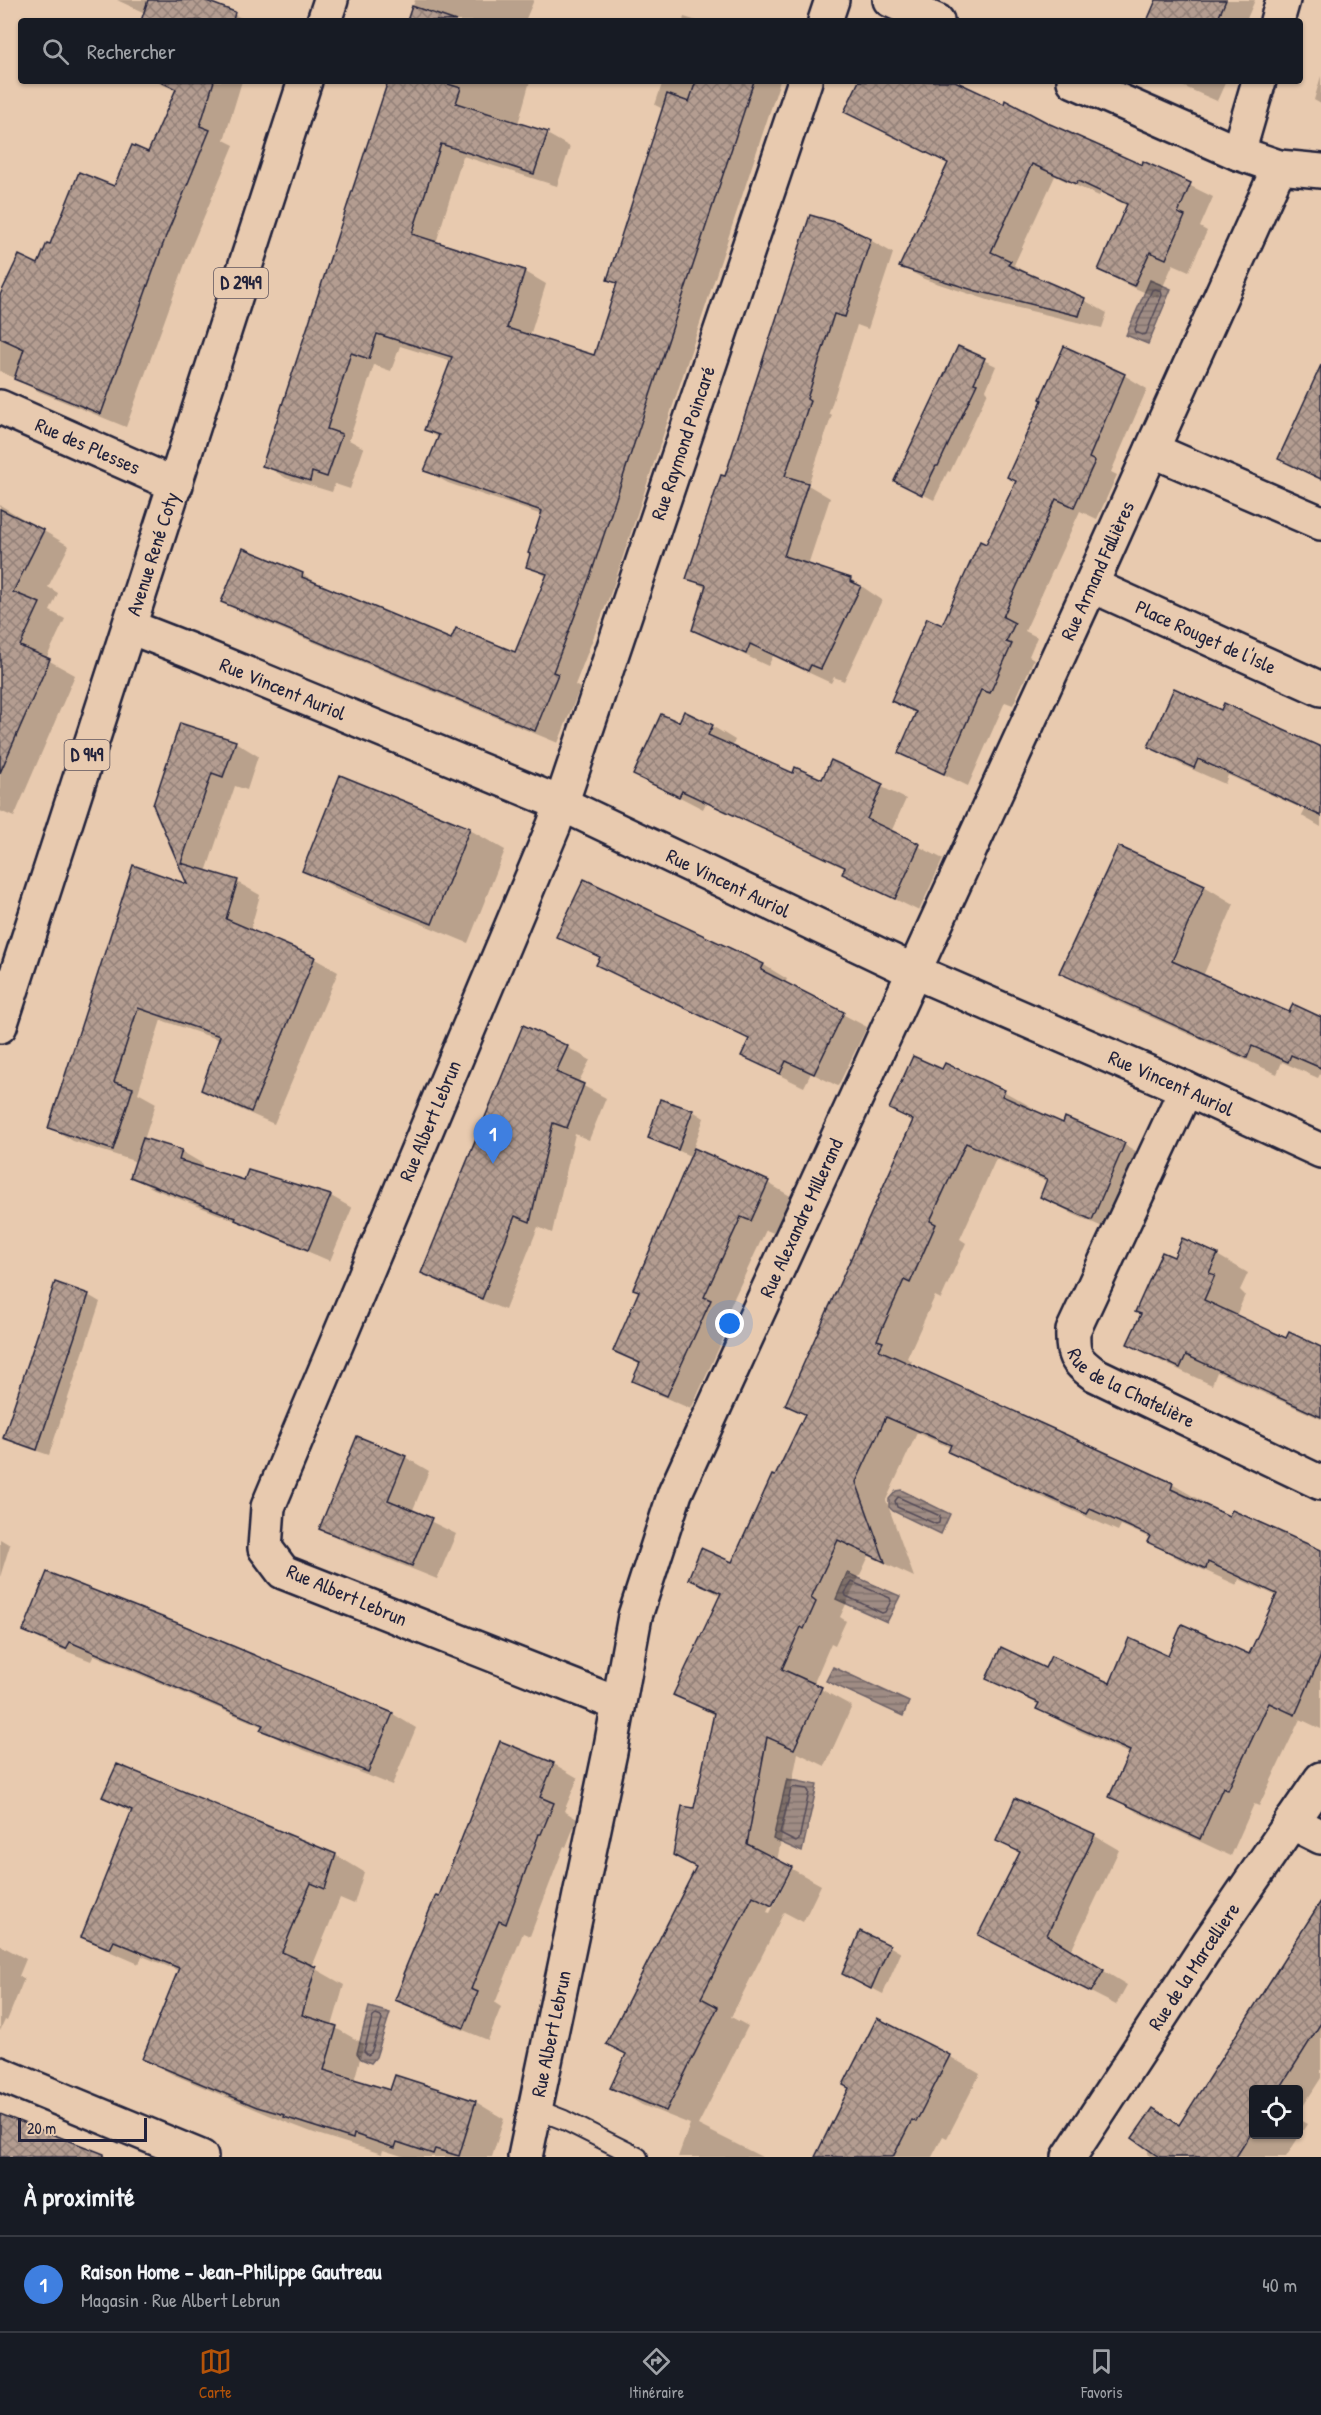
<!DOCTYPE html>
<html lang="fr">
<head>
<meta charset="utf-8">
<style>
  :root { --surface:#171b24; --page:#20242c; --text:#f1f3f6; --muted:#9ea1a6; --line:#363941; --accent:#b45309 }
  body { margin:0; font-family:"Patrick Hand",sans-serif; background:var(--page); color:var(--text) }
  .controls { position:absolute; right:18px; bottom:18px; display:grid; overflow:hidden; border-radius:6px; box-shadow:0 2px 4px #0004 }
  .controls button { width:54px; height:54px; display:grid; place-items:center; padding:0; border:0; border-bottom:2px solid var(--line); background:var(--surface); color:var(--text); font:30px sans-serif }
  .scale { position:absolute; left:18px; bottom:15px; width:129px; box-sizing:border-box; padding-left:6px; border:3px solid #22223b; border-top:0; font-size:16px; line-height:21px; white-space:nowrap; color:#22223b; -webkit-text-stroke:4px #e8caaf; paint-order:stroke }
  .you { position:absolute; left:730px; top:1324px; width:21px; height:21px; margin:-15px; border:4px solid #fff; border-radius:50%; background:#1a73e8; box-shadow:0 0 0 9px #1a73e833 }
  .badge { display:grid; place-items:center; width:39px; height:39px; border-radius:50%; background:var(--accent); color:#fff; font-size:20px; font-weight:700 }
  .pin { position:absolute; translate:-50% -50px; filter:drop-shadow(0 2px 3px #0008) }
  .pin::after { content:''; position:absolute; top:32px; width:21px; height:18px; background:inherit; clip-path:polygon(0 0,100% 0,50% 100%) }
  .list { margin:0; padding:0; list-style:none }
  h2 { display:flex; justify-content:space-between; align-items:center; height:78px; margin:0; padding:0 24px; font-size:26px }
  h2 small { font-size:20px; font-weight:400; color:var(--muted) }
  .list li { display:grid; grid-template-columns:39px 1fr auto; gap:18px; align-items:center; box-sizing:border-box; height:96px; padding:0 24px; border-top:2px solid var(--line) }
  .list b { display:block; font-size:22px; white-space:nowrap }
  .list p { margin:0; font-size:20px; white-space:nowrap; color:var(--muted) }
  .list em { font-size:20px; font-style:normal; color:var(--muted) }
  .icon { flex:none; width:33px; height:33px; fill:none; stroke:currentColor; stroke-width:2; stroke-linecap:round; stroke-linejoin:round }
  .map { position:relative; flex:none; width:1321px; height:2157px; overflow:hidden }
  .search { position:absolute; background:var(--surface); box-shadow:0 2px 4px #0004; left:18px; right:18px; top:18px; height:66px; display:flex; align-items:center; gap:15px; box-sizing:border-box; padding:0 21px; border-radius:6px; color:var(--muted); font-size:22px }
  .sheet { height:174px; background:var(--surface) }
  nav { display:flex; justify-content:space-around; align-items:center; box-sizing:border-box; height:84px; border-top:2px solid var(--line); background:var(--surface); font-size:16px; color:var(--muted) }
  nav a { display:grid; justify-items:center; gap:3px }
  nav .on { color:var(--accent) }
  .map>svg:first-child { display:block }
  .water { fill:url(#water-rules); stroke:#6d6267; stroke-width:1.5 }
  .shadow { fill:#0003 }
  .lines { fill:none; stroke-linecap:round; stroke-linejoin:round }
  .shore { stroke:#544c58; stroke-width:1.5 }
  .building { fill:url(#building-cross-hatch); stroke:#22223b; stroke-width:1.5 }
  .lane-casing { stroke:#22223b; stroke-width:22 }
  .street-casing { stroke:#22223b; stroke-width:38 }
  .primary-casing { stroke:#22223b; stroke-width:38 }
  .lane { stroke:#e8caaf; stroke-width:18 }
  .street { stroke:#e8caaf; stroke-width:33 }
  .primary { stroke:#e8caaf; stroke-width:33 }
  .labels { text-anchor:middle; stroke-width:4.5; stroke-linejoin:round; paint-order:stroke }
  .shield { fill:#e8caaf; stroke:#5d545e; stroke-width:1.5 }
  .shield-label { font-size:18px; font-weight:bold; fill:#22223b }
  .street-label { font-size:20px; fill:#22223b; stroke:#e8caaf }
</style>
</head>
<body>
<div class="map">
<svg width="1321" height="2157" viewBox="0 0 1321 2157">
  <defs>
    <pattern id="water-rules" width="6" height="5" patternUnits="userSpaceOnUse" patternTransform="scale(1.5)"><rect width="6" height="5" fill="#9f8c84"/><path d="M0 2.5h6" fill="none" stroke="#81726d"/></pattern>
    <pattern id="building-cross-hatch" width="8" height="8" patternUnits="userSpaceOnUse" patternTransform="scale(1.5)"><rect width="8" height="8" fill="#b49d91"/><path d="M0 0l8 8M0 8l8-8" fill="none" stroke="#928078"/></pattern>
  </defs>
  <rect width="100%" height="100%" fill="#e8caaf"/>
  <filter id="ink" filterUnits="userSpaceOnUse"><feTurbulence type="fractalNoise" baseFrequency=".0167" numOctaves="2"/><feDisplacementMap in="SourceGraphic" scale="12" xChannelSelector="R" yChannelSelector="G"/><feConvolveMatrix kernelMatrix="1 2 1 2 8 2 1 2 1" color-interpolation-filters="sRGB"/></filter>
  <g filter="url(#ink)">
    <g class="water">
      <path d="M1150,280l21,9 -23,55 -22,-9z"/>
      <path d="M901,1490l49,24 -9,20 -48,-23 -4,-4v-8l7,-8z"/>
      <path d="M847,1573l53,23 -13,26 -51,-23z"/>
      <path d="M833,1667l76,35 -6,14 -77,-35z"/>
      <path d="M787,1779l30,6 -15,67 -29,-13z"/>
      <path d="M369,2007l21,6 -14,44 -5,6 -10,-4 -4,-6z"/>
    </g>
    <g class="shadow">
      <path d="M117,0h86l45,21h-105l2,-8z"/>
      <path d="M415,0h119l-9,21h-117z"/>
      <path d="M1158,0h97l-9,21h-97z"/>
      <path d="M684,17l13,4h-14z"/>
      <path d="M1321,76v28l-7,-4z"/>
      <path d="M155,81h87l-18,59 10,5 -44,105 -64,177 -86,-35 -40,-21v-72l39,-33 12,-20 98,-92 28,-63z"/>
      <path d="M389,81h141l-12,43 29,10 23,13 -13,39 -94,-30 -27,87 88,28 22,13 -16,52 65,21 23,-73 -9,-5 54,-170 -8,-4 8,-24h117l-167,506 -38,98 5,3 -22,55 -313,-129 -23,-13 22,-51 60,25h-3l-1,10 4,-10 21,12 127,54 63,13 32,-77 -19,-11 14,-51 -94,-32 -22,-12 13,-33 -13,-8 26,-68 -52,-16 -9,25 -17,-6 -25,75 15,8 -14,41 -15,-5 -3,8 -46,-14 -22,-13z"/>
      <path d="M861,81h90l191,86 2,-4 69,34 -13,30 7,4 -18,40 -16,-7 -15,34 -35,-15 -23,-14 28,-63 -27,-13 -2,3 -44,-20 -41,89 19,11 -1,1 52,23 23,13 -5,15 -105,-25 -73,-24 -23,-13 48,-102 -103,-52z"/>
      <path d="M1171,81h55l-9,20z"/>
      <path d="M870,240l23,13 -25,76 -11,-4 -28,88 3,2 -24,70 22,13 -22,67 43,14 31,21 -38,81 -10,-4 -3,6 -58,-27 -5,10 -51,-24 -23,-13 13,-40 -19,-11 38,-100z"/>
      <path d="M959,348l37,18 -10,24 2,2 -38,80 -2,-1 -14,29 -26,-13z"/>
      <path d="M1124,375l23,14 -36,83 6,3 -20,44 -17,-8 -55,120 12,6 -8,19 5,3 -21,46 -8,-3 -37,84 -68,-33 17,-39 -24,-14 50,-73 44,-81z"/>
      <path d="M1321,417v63l-41,-21z"/>
      <path d="M0,505l69,41 -21,41 10,6 -8,18 15,8 -19,40 29,16 -61,142 -14,-6z"/>
      <path d="M1221,712l100,36v79l-19,-11 3,-6 -77,-35 -3,9 -45,-20 -30,-17z"/>
      <path d="M679,724l33,2 23,14 -3,7 62,28 29,6 9,-19 74,37 -15,33 52,27 -24,52 -75,-37 2,-5 -140,-66 -3,6 -68,-35z"/>
      <path d="M235,742l23,14 -11,34 -12,-4 -29,86 31,10 23,13 -10,36 65,28 23,13 -64,152 -48,-21 -23,-13 17,-50 -59,-20 -23,73 18,10 -12,37 37,11 22,13 -2,5 43,13 87,14 21,12 -22,53 -84,-36 -92,-36 -22,-12 5,-15 -64,-21 -23,-14 139,-241 -35,-81z"/>
      <path d="M341,777l129,53 35,20 -37,93 -129,-53 -35,-20z"/>
      <path d="M585,880l179,85 23,14 -2,5 82,43 -29,59 -27,-13 -7,14 -37,-18 -24,-13 7,-16 -128,-62 -24,-14 3,-6 -43,-22z"/>
      <path d="M1204,886l30,18 -31,72 87,38 31,4v54l-3,6 -36,-16 -5,12 -186,-84 -30,-17z"/>
      <path d="M567,1047l23,13 -12,23 28,15 -17,42 -14,-6 -23,99 -14,-6 -33,83 -60,-25 -22,-13z"/>
      <path d="M945,1065l60,27 30,17 -1,3 29,13 3,-6 59,26 30,17 -32,74 -50,-22 -31,-18 6,-14 -52,-23 -36,80 6,4 -25,56 -6,-3 -28,62 5,3 -2,5 262,118 31,18 -1,3 28,13 91,33v178l-21,-10 -41,87 -5,-2 -23,52 -90,-42 -30,-17 19,-43 -62,-28 -30,-18 1,-3 -51,-27 58,-8 64,15 59,-27 81,-2 27,-60 -38,-17 -2,6 -58,-26 -30,-18 1,-3 -29,-13 -3,6 -67,-30 -71,-33 -30,-17 1,-3 -34,-15 -31,67 28,77 -45,-21 -29,61 6,4 -11,24 -4,-2 -18,42 39,21 -27,60 -27,-13 -21,108 13,6 -23,45 3,1 22,-44 29,16 -18,37 -19,-10 -53,105 17,9 -50,99 64,32h-84l12,-33 -48,-19 -30,-18 15,-32 -19,-11 89,-177 -2,-57 20,-94 -40,-22 46,-98 -31,-17 43,-15 43,-86 30,-63 -19,-11 126,-282 -22,-13 52,-38z"/>
      <path d="M693,1111l11,7 -11,31 75,34 24,14 -16,37 -10,-4 -38,81 6,4 -43,94 -34,-15 -23,-13 6,-16 -25,-15 26,-58 51,-135 -42,-20z"/>
      <path d="M1217,1255l31,18 -8,17 5,5 -9,21 51,24 34,9v70l-104,-47 -5,13 -52,-24 -31,-18 46,-84z"/>
      <path d="M88,1295l12,7 -51,153 -33,-11 -11,-7z"/>
      <path d="M405,1457l24,14 -17,41 44,22 -19,45 -92,-37 -24,-14z"/>
      <path d="M0,1539l10,6 -10,32z"/>
      <path d="M180,1625l213,89 23,14 -24,57 -106,-42 -24,-13 1,-3 -169,-72 -3,6 -43,-17 -23,-14z"/>
      <path d="M501,1743l53,21 24,14 -14,33 13,8 -11,28 -2,-1 -34,90 -7,-3 -28,70 6,4 -13,33 -67,-27 -24,-14 43,-101z"/>
      <path d="M118,1766l218,89 28,17 -10,32 -14,-6 -28,69 32,18 -12,41 32,18 -10,37 37,11 5,-15 80,25 28,17 -12,38h-87l-22,-7 -1,4 -68,-21 -26,-10 -116,-49 -29,-16 36,-87 -37,-15 -3,8 -28,-12 -28,-16 49,-123 -28,-16z"/>
      <path d="M1016,1800l79,36 24,14 -48,101 56,34 -11,20 -112,-57 17,-94 -23,-14z"/>
      <path d="M1321,1917v161l-23,36v-24h-44v44h44v-15l9,5 -21,33h-135l-4,-3 3,-6 30,-22z"/>
      <path d="M0,1945l26,14 -7,17 5,3 -17,42 -2,-1 -5,11z"/>
      <path d="M889,1946l12,7 -18,41 -27,-14z"/>
      <path d="M949,2056l31,18 -33,64 -4,-2 -11,21h-116z"/>
    </g>
    <g class="lines">
      <g class="shore">
        <path d="M1155,289l6,2 1,4 -16,39 -4,1 -6,-3 -1,-3 17,-39z"/>
        <path d="M898,1497l42,19 -1,7 -3,1 -39,-17 -2,-6z"/>
        <path d="M852,1582l38,16 1,3 -6,11 -3,1 -36,-17 -1,-3z"/>
        <path d="M794,1787l13,2 2,3 -10,48 -3,2 -16,-8 11,-45z"/>
        <path d="M376,2015l5,2 1,3 -11,33 -3,2 -4,-4 9,-34z"/>
      </g>
    </g>
    <g class="building">
      <path d="M148,0h56l31,12 -2,9h-92z"/>
      <path d="M1156,0h70l-9,21h-70z"/>
      <path d="M412,6l44,15h-49z"/>
      <path d="M159,81h55l-14,45 10,4 -44,106 -65,178 -87,-35 10,-30 -24,-11v-43l19,-40 19,9 9,-21 3,1 29,-72 35,14 18,-41 16,7 28,-63z"/>
      <path d="M388,81h61l-1,3 13,4 -5,15 92,29 -14,42 -93,-30 -29,90 113,36 -18,58 87,27 23,-72 -10,-3 60,-186 22,8 7,-21h58l-163,493 -38,98 5,2 -23,57 -314,-129 22,-54 60,25 -1,4 149,62 5,-11 59,24 32,-78 -21,-7 4,-13 -2,-1 14,-42 -118,-40 15,-36 -15,-5 28,-73 -75,-23 -8,25 -18,-6 -24,76 15,5 -15,43 -15,-5 -2,9 -48,-15z"/>
      <path d="M859,81h96l49,23 1,-4 45,24 92,41 1,-4 48,22 -13,30 7,3 -19,43 -16,-7 -16,34 -36,-16 29,-66 -49,-23 -2,3 -44,-20 -41,88 20,9 -3,4 77,33 -6,18 -106,-26 -74,-23 49,-104 -104,-51z"/>
      <path d="M810,215l28,8 33,16 -26,78 -11,-3 -27,85 3,2 -25,75 23,7 -24,73 67,22 -1,3 11,5 -40,83 -10,-4 -3,6 -58,-27 -4,10 -54,-24 14,-45 -20,-6 35,-104 4,1z"/>
      <path d="M958,346l27,12 -11,25 3,1 -39,82h-2l-14,29 -28,-14z"/>
      <path d="M1064,346l61,28 -36,84 6,3 -21,46 -18,-8 -53,118 12,6 -9,19 6,2 -22,49 -9,-3 -37,84 -46,-21 18,-41 -25,-11 36,-83 15,7 38,-84 6,3 30,-63 -9,-4 35,-77 -2,-1z"/>
      <path d="M1321,365v114l-43,-20z"/>
      <path d="M0,509l44,21 -31,62 27,11 -20,43 30,13 -50,114z"/>
      <path d="M1174,688l47,22 3,-7 97,44v69l-123,-57 -4,9 -46,-21z"/>
      <path d="M684,711l29,14 -5,10 85,38 2,-6 27,12 9,-19 52,24 -16,35 53,25 -25,55 -53,-25 3,-7 -163,-76 -3,6 -46,-22 28,-61 18,8z"/>
      <path d="M180,723l56,18 -13,36 -11,-4 -31,90 57,17 -12,39 89,38 -64,155 -50,-22 19,-54 -82,-28 -24,74 19,6 -20,62 -65,-22 85,-263 54,19 -34,-79z"/>
      <path d="M340,775l130,53 -38,96 -130,-53z"/>
      <path d="M1118,846l87,39 -33,76 117,51 4,-8 28,13v51l-30,-13 -3,7 -36,-16 -5,12 -188,-85z"/>
      <path d="M584,879l180,85 -3,6 83,42 -30,62 -28,-13 -6,13 -39,-18 8,-17 -153,-74 4,-8 -44,-20z"/>
      <path d="M523,1025l45,21 -12,26 28,12 -17,44 -14,-5 -23,99 -15,-6 -33,83 -61,-26z"/>
      <path d="M913,1056l29,13 3,-6 60,27 -3,6 61,27 2,-6 60,26 -33,77 -52,-23 7,-18 -81,-36 -36,78 6,3 -26,59 -6,-3 -27,60 6,2 -4,8 294,133 -2,6 58,27 3,-6 89,40v106l-26,59 -26,-12 -41,87 -5,-3 -23,52 -91,-42 21,-46 -94,-42 3,-6 -53,-24 15,-32 44,21 6,-12 59,27 19,-45 39,18 14,-32 67,30 28,-60 -69,-32 -2,7 -59,-27 3,-6 -60,-27 -3,5 -68,-30 -71,-32 3,-7 -65,-28 -30,65 29,80 -47,-22 -27,58 5,4 -12,27 -3,-2 -19,42 40,18 -28,62 -27,-12 -20,107 45,23 -20,39 -19,-10 -52,102 17,9 -52,104 -56,-23 16,-34 -20,-10 90,-177 -23,-12 9,-49 12,2 20,-95 -41,-18 48,-102 -33,-14 13,-31 31,14 40,-87 3,1 30,-62 -20,-9 128,-285 -24,-11z"/>
      <path d="M660,1099l33,11 -15,40 -30,-12z"/>
      <path d="M143,1138l39,12 -3,10 65,20 4,-10 83,25 -23,55 -73,-30 1,-2 -106,-41z"/>
      <path d="M694,1148l75,33 -18,40 -10,-4 -37,80 7,3 -44,96 -35,-15 8,-18 -27,-12 26,-60 -6,-2z"/>
      <path d="M1182,1238l36,16 -9,19 6,2 -11,25 82,38 3,-6 32,15v70l-135,-62 -6,13 -53,-24 14,-30 -6,-2 27,-60 12,5z"/>
      <path d="M55,1282l34,12 -52,156 -34,-12z"/>
      <path d="M357,1436l49,20 -18,44 44,18 -20,48 -93,-37z"/>
      <path d="M47,1572l133,52 213,89 -25,59 -108,-42 3,-5 -193,-83 -4,7 -43,-18z"/>
      <path d="M500,1741l54,22 -14,34 14,6 -13,31h-2l-33,90 -7,-3 -28,68 7,3 -14,36 -69,-28 10,-25 -2,-1 33,-79 3,1z"/>
      <path d="M117,1764l219,90 -11,35 -14,-6 -29,69 34,15 -14,48 35,11 -13,44 66,20 5,-15 81,26 -17,55 -24,-7 -2,5 -36,-12 -2,6 -41,-14 -1,5 -69,-22 1,-2 -28,-8 -115,-48 37,-91 -65,-27 -4,8 -29,-12 51,-127 -30,-13z"/>
      <path d="M1015,1798l80,36 -48,101 57,35 -13,22 -113,-57 42,-83 -24,-11z"/>
      <path d="M1321,1901v122l-42,67h-25v39l-18,28h-77l-27,-19 21,-30 26,17z"/>
      <path d="M860,1931l30,14 -19,44 -29,-15z"/>
      <path d="M877,2018l73,37 -34,67 -4,-2 -19,37h-78l34,-69 -6,-3z"/>
      <path d="M0,2114l104,40v3h-104z"/>
    </g>
    <g class="lines">
      <defs>
        <path id="lane" d="M536,2109l28,11 74,37"/>
        <g id="street">
          <path d="M890,0l47,21"/>
          <path d="M825,21l7,-21"/>
          <path d="M1277,21l6,-21"/>
          <path d="M1074,81l164,72 41,14 42,4"/>
          <path d="M1238,153l21,-72"/>
          <path id="s1" d="M0,407l176,78"/>
          <path d="M1152,450l169,73"/>
          <path id="s2" d="M1091,585l230,104"/>
          <path id="s3" d="M130,627l59,23 373,154 351,167 273,118 135,62"/>
          <path id="s4" d="M1186,1089l-113,242c-1,24 2,29 21,43l227,109"/>
          <path id="s5" d="M618,1704l-335,-132 -18,-24 3,-41 286,-682 251,-744"/>
          <path d="M1291,1822l30,15"/>
          <path d="M0,2074l201,83"/>
          <path id="s6" d="M525,2157l85,-405 25,-136 40,-123 416,-908 188,-418"/>
          <path id="s7" d="M1069,2157l141,-216 111,-162"/>
        </g>
        <g id="primary">
          <path d="M324,21l7,-21"/>
          <path id="s8" d="M0,1026l305,-945"/>
        </g>
      </defs>
      <use href="#lane" class="lane-casing"/>
      <use href="#street" class="street-casing"/>
      <use href="#primary" class="primary-casing"/>
      <use href="#lane" class="lane"/>
      <use href="#street" class="street"/>
      <use href="#primary" class="primary"/>
    </g>
  </g>
  <g class="labels">
    <g class="shield">
      <rect x="214" y="268" width="54" height="30" rx="4.5"/>
      <rect x="64.5" y="740" width="45" height="30" rx="4.5"/>
    </g>
    <g class="shield-label">
      <text x="241" y="289">D 2949</text>
      <text x="87" y="761">D 949</text>
    </g>
    <g class="street-label">
      <text dy="7" stroke="none"><textPath href="#s5" startOffset="1574">Rue Raymond Poincaré</textPath></text>
      <text dy="7" stroke="none"><textPath href="#s1" startOffset="96">Rue des Plesses</textPath></text>
      <text dy="7" stroke="none"><textPath href="#s8" startOffset="496">Avenue René Coty</textPath></text>
      <text dy="7" stroke="none"><textPath href="#s6" startOffset="1696">Rue Armand Fallières</textPath></text>
      <text dy="7" stroke="none"><textPath href="#s2" startOffset="126">Place Rouget de l'Isle</textPath></text>
      <text dy="7" stroke="none"><textPath href="#s3" startOffset="165">Rue Vincent Auriol</textPath></text>
      <text dy="7" stroke="none"><textPath href="#s3" startOffset="651">Rue Vincent Auriol</textPath></text>
      <text dy="7" stroke="none"><textPath href="#s3" startOffset="1137">Rue Vincent Auriol</textPath></text>
      <text dy="7" stroke="none"><textPath href="#s5" startOffset="850">Rue Albert Lebrun</textPath></text>
      <text dy="7" stroke="none"><textPath href="#s6" startOffset="984">Rue Alexandre Millerand</textPath></text>
      <text dy="7" stroke="none"><textPath href="#s4" startOffset="357">Rue de la Chatelière</textPath></text>
      <text transform="translate(347 1595) rotate(23)" y="7">Rue Albert Lebrun</text>
      <text dy="7" stroke="none"><textPath href="#s7" startOffset="228">Rue de la Marcelliere</textPath></text>
      <text dy="7" stroke="none"><textPath href="#s6" startOffset="126">Rue Albert Lebrun</textPath></text>
    </g>
  </g>
</svg>
<div class="controls">
<button><svg class="icon" aria-label="locate" viewBox="0 0 24 24"><circle cx="12" cy="12" r="6"/><path d="M12 2v4M12 18v4M2 12h4M18 12h4"/></svg></button>
</div>
<div class="scale">20 m</div>
<div class="you"></div>
<div class="pin badge" style="left:493px;top:1164px;background:#3f7fe0">1</div>
<div class="search"><svg class="icon" aria-label="search" viewBox="0 0 24 24"><circle cx="10" cy="10" r="6"/><path d="M15 15l6 6"/></svg>Rechercher</div>
</div>
<section class="sheet">
<h2>À proximité<small></small></h2>
<ul class="list">
<li><span class="badge" style="background:#3f7fe0">1</span><div><b>Raison Home - Jean-Philippe Gautreau</b><p>Magasin · Rue Albert Lebrun</p></div><em>40 m</em></li>
</ul>
</section>
<nav>
<a class="on"><svg class="icon" aria-label="map" viewBox="0 0 24 24"><path d="M3 6l6-2 6 2 6-2v14l-6 2-6-2-6 2zM9 4v14M15 6v14"/></svg>Carte</a>
<a><svg class="icon" aria-label="directions" viewBox="0 0 24 24"><path d="M12 3l9 9-9 9-9-9zM9 14v-3h6M13 9l2 2-2 2"/></svg>Itinéraire</a>
<a><svg class="icon" aria-label="saved" viewBox="0 0 24 24"><path d="M7 4h10v16l-5-4-5 4z"/></svg>Favoris</a>
</nav>
</body>
</html>
